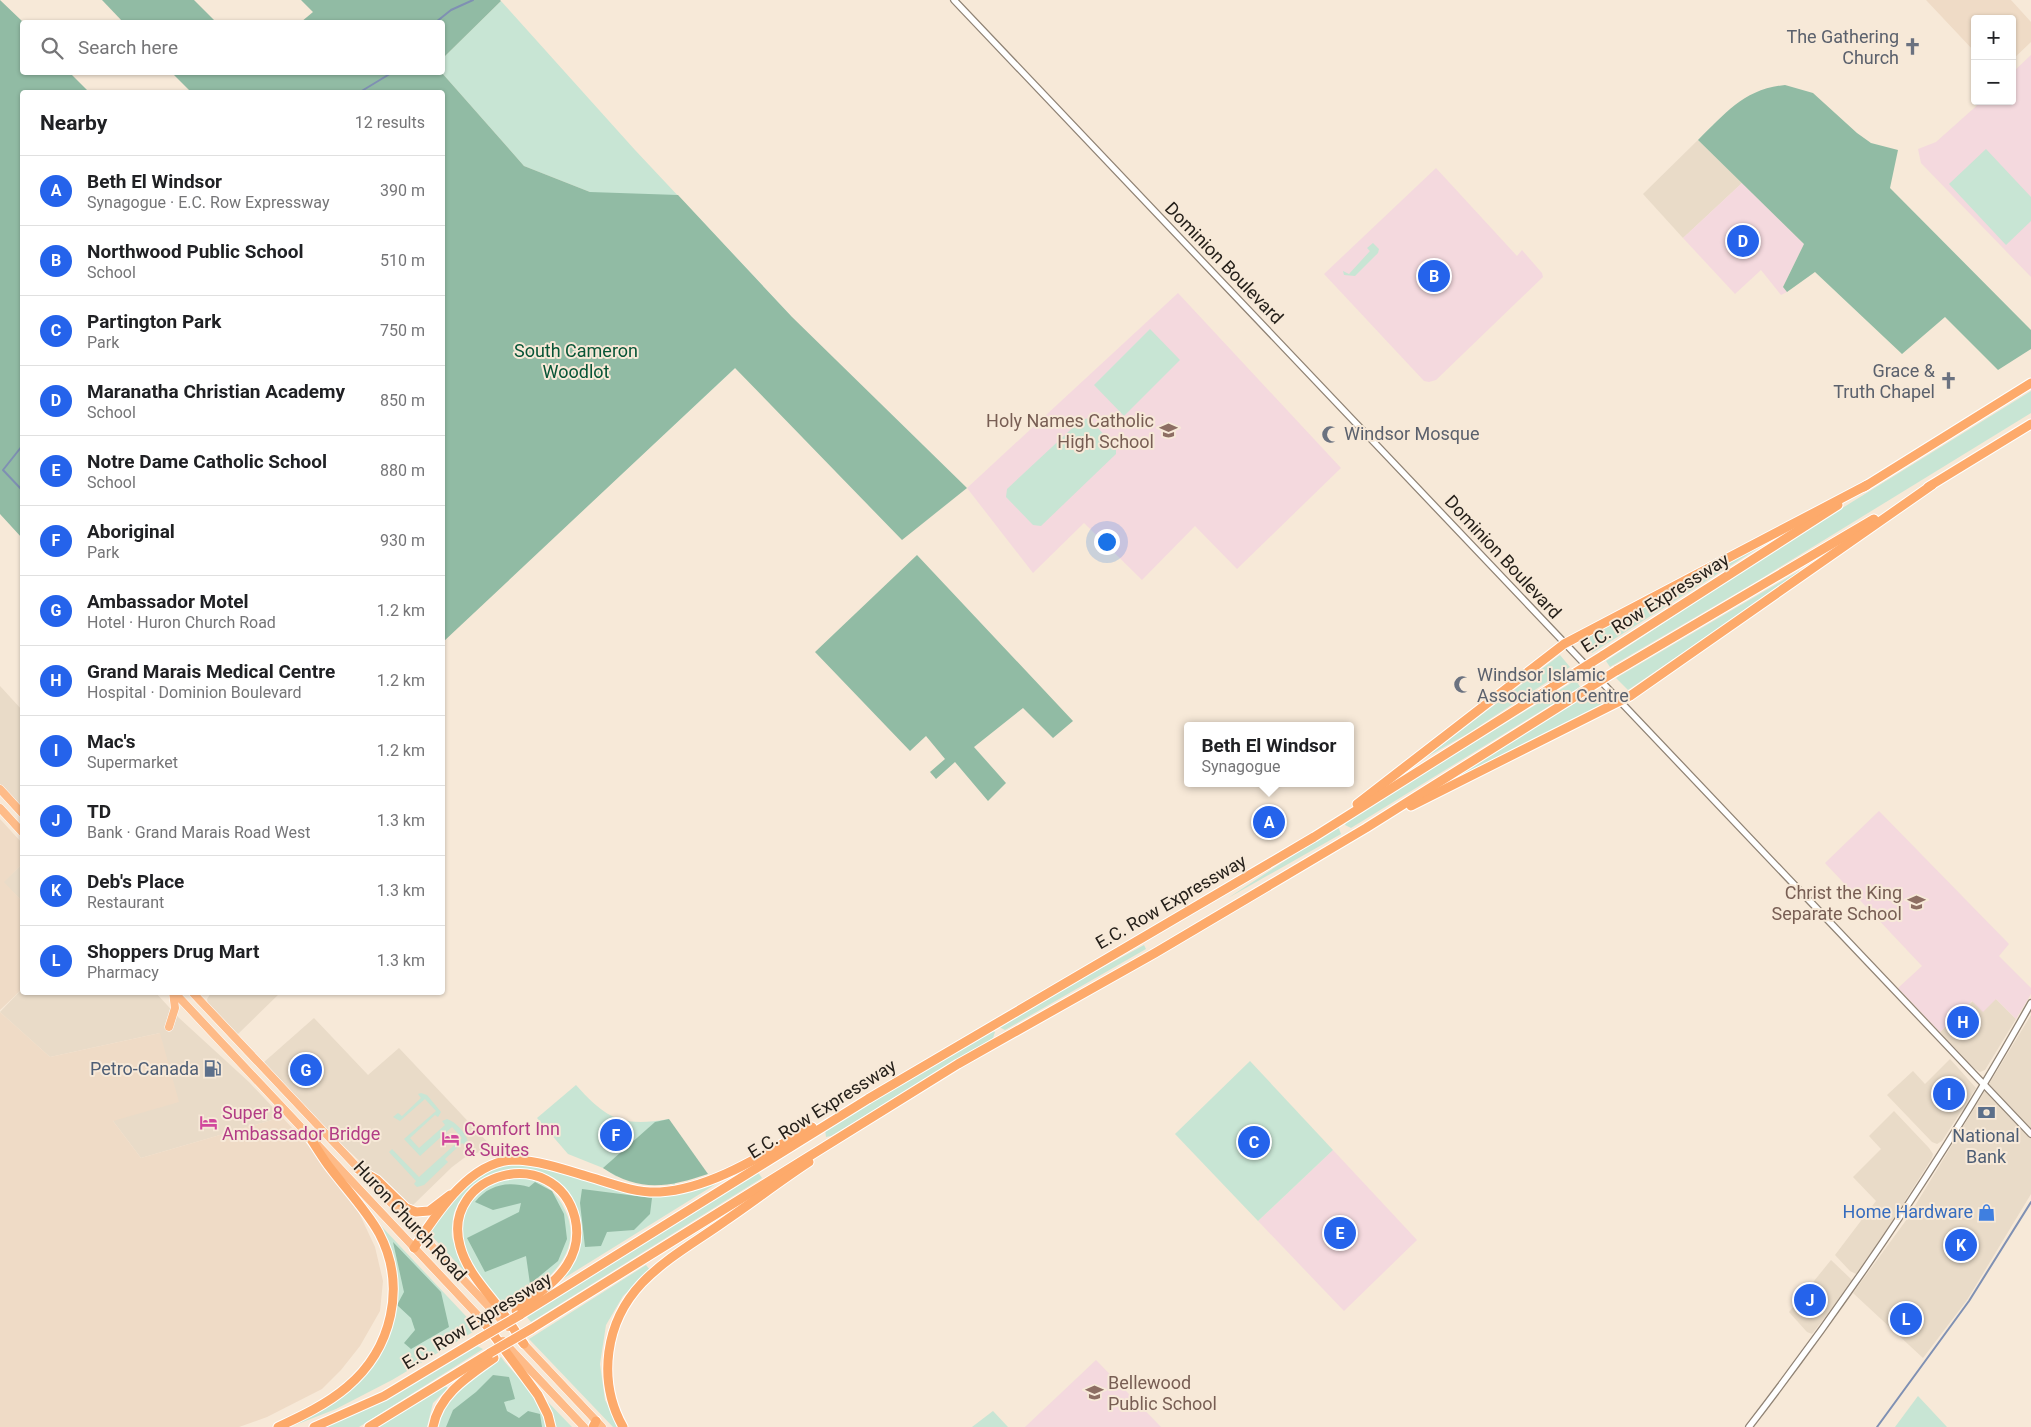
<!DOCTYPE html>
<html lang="en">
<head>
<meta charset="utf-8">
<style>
  :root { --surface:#fff; --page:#f2f2f2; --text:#202124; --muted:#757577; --line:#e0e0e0; --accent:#2563eb }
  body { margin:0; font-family:Roboto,sans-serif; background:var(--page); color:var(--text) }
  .controls { position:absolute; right:15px; top:15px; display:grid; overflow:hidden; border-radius:5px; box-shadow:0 1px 4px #0004 }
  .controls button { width:45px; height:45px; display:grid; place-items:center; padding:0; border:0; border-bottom:1px solid var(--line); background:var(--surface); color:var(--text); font:25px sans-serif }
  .you { position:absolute; left:1106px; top:541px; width:18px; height:18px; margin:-12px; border:4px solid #fff; border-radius:50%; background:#1a73e8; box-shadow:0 0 0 8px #1a73e833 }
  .badge { display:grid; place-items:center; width:32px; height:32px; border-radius:50%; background:var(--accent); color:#fff; font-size:16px; font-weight:700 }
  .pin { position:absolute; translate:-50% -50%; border:2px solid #fff; box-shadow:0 1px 5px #0006 }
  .popup { position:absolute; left:1184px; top:722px; width:170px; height:65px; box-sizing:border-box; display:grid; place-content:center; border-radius:5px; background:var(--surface); filter:drop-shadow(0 1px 4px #0005); font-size:16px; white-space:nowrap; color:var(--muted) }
  .popup b { font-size:19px; color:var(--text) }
  .popup::after { content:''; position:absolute; left:50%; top:100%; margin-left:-10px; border:10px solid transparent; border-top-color:var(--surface) }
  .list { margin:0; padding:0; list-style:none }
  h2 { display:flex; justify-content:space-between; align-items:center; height:65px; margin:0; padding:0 20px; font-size:21px }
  h2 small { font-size:16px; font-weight:400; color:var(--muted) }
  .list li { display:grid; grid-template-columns:32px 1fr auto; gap:15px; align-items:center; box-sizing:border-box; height:70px; padding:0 20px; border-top:1px solid var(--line) }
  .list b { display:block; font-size:19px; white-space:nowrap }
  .list p { margin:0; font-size:16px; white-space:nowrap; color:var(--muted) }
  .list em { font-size:16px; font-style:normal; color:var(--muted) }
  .icon { flex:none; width:28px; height:28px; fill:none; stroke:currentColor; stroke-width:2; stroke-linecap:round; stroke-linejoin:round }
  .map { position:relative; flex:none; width:2031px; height:1427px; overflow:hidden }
  .search { position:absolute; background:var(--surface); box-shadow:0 1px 4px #0004; left:20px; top:20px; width:425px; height:55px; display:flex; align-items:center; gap:12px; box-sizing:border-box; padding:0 18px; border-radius:5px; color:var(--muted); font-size:19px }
  .panel { position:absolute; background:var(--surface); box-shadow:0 1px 4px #0004; left:20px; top:90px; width:425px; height:905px; border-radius:5px }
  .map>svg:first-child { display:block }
  .commercial { fill:#e9dbc8 }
  .built { fill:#efdbc6 }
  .education { fill:#f4d9de }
  .green { fill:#c8e5d4 }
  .forest { fill:#91bba4 }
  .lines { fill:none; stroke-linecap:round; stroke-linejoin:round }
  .stream { stroke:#7f90b3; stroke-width:2 }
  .tertiary-casing { stroke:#908375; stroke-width:8 }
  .trunk-casing { stroke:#fff; stroke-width:9 }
  .motorway-casing { stroke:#fff; stroke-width:11 }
  .tertiary { stroke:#fff; stroke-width:5.5 }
  .trunk { stroke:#febb88; stroke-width:8 }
  .motorway { stroke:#fdaa6b; stroke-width:9 }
  .motorway-bridge-casing { stroke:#fff; stroke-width:11; stroke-linecap:butt }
  .motorway-bridge { stroke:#fdaa6b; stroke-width:9 }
  .labels { text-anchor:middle; stroke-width:4; stroke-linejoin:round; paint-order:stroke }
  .worship-label { font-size:18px; fill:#5b616d; stroke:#f7e9d8; text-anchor:end }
  .street-label { font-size:18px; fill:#25201a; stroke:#f7e9d8 }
  .park-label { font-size:18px; fill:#075436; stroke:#f7e9d8 }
  .education-label { font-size:18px; fill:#785e54; stroke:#f7e9d8; text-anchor:end }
  .service-label { font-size:18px; fill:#4e5e75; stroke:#f7e9d8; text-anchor:end }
  .hotel-label { font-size:18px; fill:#b23c85; stroke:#f7e9d8; text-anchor:start }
  .shop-label { font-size:18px; fill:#366cbe; stroke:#f7e9d8; text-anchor:end }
</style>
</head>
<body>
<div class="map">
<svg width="2031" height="1427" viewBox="0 0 2031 1427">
  <rect width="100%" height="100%" fill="#f7e9d8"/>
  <g class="commercial">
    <path d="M1698,140l44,43 -59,55 -40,-44z"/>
    <path d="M0,686l22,24v98l-22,-24z"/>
    <path d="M22,864v37l-19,-19z"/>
    <path d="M22,989v3l134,1 22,24 71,65 33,35 -141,41 -28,-37 47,-88 -110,24 -50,-45z"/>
    <path d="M211,993h69l-43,42 -29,-30 -1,-6z"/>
    <path d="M1996,999l20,20 -31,51 -5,2 -6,-4 -34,-36 33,-31z"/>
    <path d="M2031,1015v179l-64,106 -44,58 -70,-65 54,-74z"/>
    <path d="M314,1018l54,57 31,-27 95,101 -26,6 -16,12 -39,38 -10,-3 -88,-83 -52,-56z"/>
    <path d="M1950,1059l26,29 -34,53 -5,3 -5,-2 -45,-47 26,-24 12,13z"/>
    <path d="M1894,1111l35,37 4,6 -1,4 -70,111 -6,5 -6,-3 -15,-16 41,-54 -23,-24 28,-28 -12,-13z"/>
    <path d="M1831,1260l22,21 -41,53 -5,-2 -18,-20z"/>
  </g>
  <g class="built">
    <path d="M1926,0h85l20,22v20l-19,18v-41h-37v33z"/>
    <path d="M0,819l22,24v21l-18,18 18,19v88l-22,21z"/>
    <path d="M0,1012l50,45 110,-24 19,69 -66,19 28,37 141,-41 50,54 21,29 22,47 8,34 -3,30 -20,35 -19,24 -19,19 -55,28 -28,10h-239z"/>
  </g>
  <g class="education">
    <path d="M2031,55v222l-110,-114 -3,-14 18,-7 46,-41h30v-28z"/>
    <path d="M1436,168l81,88 5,-6 20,23 1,4 -107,103 -7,2 -5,-1 -100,-107z"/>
    <path d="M1742,183l62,61 -21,43 4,5 -6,3 -20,-25 -26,24 -52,-56z"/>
    <path d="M1178,293l163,175 -104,101 -42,-43 -53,54 -58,-57 -51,50 -66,-85z"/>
    <path d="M1879,811l130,133 -10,12 32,32v6l-15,25 -20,-20 -13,13 -11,-11 -32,31 -42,-44 24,-22 -97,-103z"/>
    <path d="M1333,1150l84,90 -73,71 -86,-90z"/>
    <path d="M1096,1360l65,67h-136z"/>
  </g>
  <g class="green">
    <path d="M501,1l134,149 156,166 -280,261 79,-385 -66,-26 -82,-93 1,-15z"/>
    <path d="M1986,149l45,48v24l-25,24 -57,-61z"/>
    <path d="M1373,243l6,6 -1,4 -23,23 -11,-1 -1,-4 6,3 21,-23 -3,-3z"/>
    <path d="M1150,329l30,31 -56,56 -30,-31z"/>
    <path d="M2031,391v22l-272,167 -149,87 -4,-6 167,-110z"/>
    <path d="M1089,418l27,30v6l-75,72 -8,-1 -27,-28 1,-8 74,-69z"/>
    <path d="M1761,543l-1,4 -168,106 -11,-12z"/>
    <path d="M1799,571l2,1 -173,118 -12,-12z"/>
    <path d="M1560,655l10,12 -103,67 -42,24z"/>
    <path d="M1576,680l4,7 -229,141 -6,-3 2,-4z"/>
    <path d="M1593,692l10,13 -149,76 -2,-3z"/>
    <path d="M1338,826l3,8 -113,64z"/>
    <path d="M1144,945l2,4 -141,81 -6,-3 2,-4z"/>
    <path d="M990,1029l5,3 -2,6 -162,98 -5,1 -1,-8z"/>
    <path d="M1250,1061l83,89 -75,71 -83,-87z"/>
    <path d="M576,1085c31,35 47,42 93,34l6,66 -67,-21 9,13 -14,-9 -35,-14 -31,-36z"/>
    <path d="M421,1093l6,2 14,17 -3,5 -3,-2 -25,23 9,10 26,-23 -3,-4 5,-2c9,3 19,14 21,23l-2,4 -4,-3 -17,16 3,3 -24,23 -7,2 -3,-3 2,-3 -27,-29 3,-3 27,28 43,-39 -10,-11 -32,29 -16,-17 32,-28 -11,-12 -25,22 -7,-4 5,-4 4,3 19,-18 -3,-4z"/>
    <path d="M510,1164l20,1 101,28 93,-14 -163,101 -1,-2c23,-25 16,-39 14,-71 -10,-10 -20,-24 -32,-32 -29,-19 -84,10 -89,43 0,5 -2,13 -1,19 2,9 13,29 12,34l-35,-38 33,-44 17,-16z"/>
    <path d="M757,1171l5,7 -231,144 -5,-6z"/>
    <path d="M521,1176c20,5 35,14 44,34 22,46 -26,77 -58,100 -16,-20 -35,-39 -44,-63 -9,-22 6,-56 28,-65 9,-4 20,-4 30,-6z"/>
    <path d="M367,1211l111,118 -86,51 -56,29 -46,18 -2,-3 56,-31 22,-19 13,-19 17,-67z"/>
    <path d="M646,1265l4,5 -27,26 -17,29 -6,39 5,36 15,27h-7l-84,-88z"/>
    <path d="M477,1346l6,3 -124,78h-34l68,-32z"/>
    <path d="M501,1357c15,20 44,44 44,70h-108c6,-33 39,-51 64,-70z"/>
    <path d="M445,1386l3,2 -15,15 -6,24h-49z"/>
    <path d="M1918,1396l29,31h-52z"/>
    <path d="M543,1397l29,30h-19z"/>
    <path d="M993,1411l15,16h-36z"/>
  </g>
  <g class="forest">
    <path d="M0,0l23,22 -1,50 48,1 19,19h-67v446l-22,-24z"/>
    <path d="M102,0h92l22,22h-93z"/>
    <path d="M301,0h199l1,1 -58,57 -1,-36h-141l12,-10z"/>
    <path d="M172,73h270l82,93 66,26 88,3 113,121 176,172 -65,52 -167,-172 -292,274 -1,-550h-251z"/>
    <path d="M1785,85l28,8 44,40 14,10 27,7 -8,38 141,142v19l-33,21 -53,-53 -43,37 -87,-82 -28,20 -4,-5 21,-43 -106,-104c28,-27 46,-51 87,-55z"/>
    <path d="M917,555l156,166 -20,17 -30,-30 -49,39 32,36 -18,18 -33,-39 -19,17 -6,-7 15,-13 -19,-23 -16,15 -95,-99z"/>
    <path d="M669,1119l39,55c-39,13 -68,19 -105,-6l52,-46z"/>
    <path d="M535,1182l17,9 12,23 3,25 -9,22 -28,23 -4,-28 -41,16 -18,-34 52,-26 2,-9 -28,7 -18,-8c14,-18 34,-21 54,-15z"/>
    <path d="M582,1189l70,9 -2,16 -16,16 -27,2 -6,14 -16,1 -5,-44z"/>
    <path d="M393,1242l48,50 8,35 -38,22 -7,-6 11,-13 -4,-12 -14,-13 7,-13z"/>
    <path d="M493,1375l16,2 6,22 -11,3 3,9 12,7 9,-7 12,3 2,13h-96l7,-17 23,-18z"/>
  </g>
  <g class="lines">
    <g class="stream">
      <path d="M436,22l15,-12 22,-10"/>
      <path d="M360,92l33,-20"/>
      <path d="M22,446l-19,24 19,20"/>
      <path d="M1877,1427l92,-126 62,-99"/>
    </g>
    <defs>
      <g id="tertiary">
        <path d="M954,0l1077,1134"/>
        <path d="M1749,1427c104,-135 199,-276 282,-424"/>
      </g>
      <g id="trunk">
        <path d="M0,789l22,24"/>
        <path d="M0,808l22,24"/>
        <path d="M174,992l310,330"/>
        <path d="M192,992l316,335"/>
        <path d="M169,1027l6,-19 -2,-16"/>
        <path d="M503,1341l81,86"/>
        <path d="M521,1341l81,86"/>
      </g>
      <g id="motorway">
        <path d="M1864,487l167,-104"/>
        <path d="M1928,487l103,-63"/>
        <path d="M1602,656l236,-151"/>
        <path d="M1616,671l258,-152"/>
        <path d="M1357,804l207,-160 303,-159"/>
        <path d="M1411,806l219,-110 302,-211"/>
        <path d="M358,1169l19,11 29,28 10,4 13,-1 21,-16"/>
        <path d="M414,1248c23,-35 56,-88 102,-88 26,1 53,11 77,18 22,7 44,15 67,14 52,-3 107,-40 152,-65"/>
        <path d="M516,1311c17,-14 39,-27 51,-46 9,-14 12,-30 8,-47 -19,-76 -135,-46 -115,28 7,27 29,47 45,70 7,9 12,19 19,28"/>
        <path d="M520,1315l348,-216 446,-262 256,-161"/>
        <path d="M481,1318l57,77 10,20 3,12"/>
        <path d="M531,1329l427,-265 197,-111 211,-125 218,-137"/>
        <path d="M278,1427c24,-11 49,-23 69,-40 45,-38 60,-101 32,-154 -13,-23 -32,-43 -48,-64 -8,-10 -14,-21 -21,-31"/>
        <path d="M314,1427l70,-31 95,-57"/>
        <path d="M369,1427l121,-74"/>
        <path d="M433,1427c6,-33 36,-51 61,-69"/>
        <path d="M593,1427l3,-6"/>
        <path d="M623,1427c-26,-47 -18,-105 19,-144 24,-25 55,-42 83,-62 28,-19 55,-40 84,-59"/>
      </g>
    </defs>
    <use href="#tertiary" class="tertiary-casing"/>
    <use href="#trunk" class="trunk-casing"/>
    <use href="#motorway" class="motorway-casing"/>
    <use href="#tertiary" class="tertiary"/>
    <use href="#trunk" class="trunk"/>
    <use href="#motorway" class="motorway"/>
    <defs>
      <g id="motorway-bridge">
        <path d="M1570,676l32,-20"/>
        <path d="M1584,691l32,-20"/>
        <path d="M479,1339l41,-24"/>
        <path d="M490,1353l41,-24"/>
      </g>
    </defs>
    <use href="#motorway-bridge" class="motorway-bridge-casing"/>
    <use href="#motorway-bridge" class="motorway-bridge"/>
  </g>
  <defs>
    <symbol id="church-bare" viewBox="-9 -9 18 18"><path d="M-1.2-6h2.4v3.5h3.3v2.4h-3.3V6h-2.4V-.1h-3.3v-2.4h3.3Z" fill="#6b7280" stroke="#f7e9d8" stroke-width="2.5" paint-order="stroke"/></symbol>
    <symbol id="school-bare" viewBox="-9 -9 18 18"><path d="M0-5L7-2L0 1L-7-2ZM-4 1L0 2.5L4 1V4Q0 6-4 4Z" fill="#8d6e63" stroke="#f7e9d8" stroke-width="2.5" paint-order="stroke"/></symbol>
    <symbol id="mosque-bare" viewBox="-9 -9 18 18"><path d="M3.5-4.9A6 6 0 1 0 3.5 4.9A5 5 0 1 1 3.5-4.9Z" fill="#6b7280" stroke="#f7e9d8" stroke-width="2.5" paint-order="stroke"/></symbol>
    <symbol id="fuel-bare" viewBox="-9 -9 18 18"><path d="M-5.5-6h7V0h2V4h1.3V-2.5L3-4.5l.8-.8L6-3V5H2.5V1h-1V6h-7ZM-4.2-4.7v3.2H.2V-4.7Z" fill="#5c6f8a" stroke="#f7e9d8" stroke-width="2.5" paint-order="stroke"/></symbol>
    <symbol id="bank-bare" viewBox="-9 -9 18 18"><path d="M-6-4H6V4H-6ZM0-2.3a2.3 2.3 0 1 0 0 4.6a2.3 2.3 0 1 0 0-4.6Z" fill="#5c6f8a" stroke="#f7e9d8" stroke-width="2.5" paint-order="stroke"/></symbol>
    <symbol id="hotel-bare" viewBox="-9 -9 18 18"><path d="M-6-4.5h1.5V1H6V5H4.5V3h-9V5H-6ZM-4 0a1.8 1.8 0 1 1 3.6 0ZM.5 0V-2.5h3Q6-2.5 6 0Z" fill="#d1479c" stroke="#f7e9d8" stroke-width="2.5" paint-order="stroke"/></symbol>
    <symbol id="shop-bare" viewBox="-9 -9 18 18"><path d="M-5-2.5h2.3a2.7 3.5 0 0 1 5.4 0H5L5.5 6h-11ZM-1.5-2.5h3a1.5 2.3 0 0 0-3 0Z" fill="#3f7fe0" stroke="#f7e9d8" stroke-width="2.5" paint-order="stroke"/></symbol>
  </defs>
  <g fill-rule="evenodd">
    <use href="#church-bare" x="1900" y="34" width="25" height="25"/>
    <use href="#church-bare" x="1936" y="368" width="25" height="25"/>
    <use href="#school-bare" x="1156" y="418" width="25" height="25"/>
    <use href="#mosque-bare" x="1318" y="422" width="25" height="25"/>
    <use href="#mosque-bare" x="1450" y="672" width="25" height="25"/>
    <use href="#school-bare" x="1904" y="890" width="25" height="25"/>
    <use href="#fuel-bare" x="200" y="1056" width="25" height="25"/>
    <use href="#bank-bare" x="1974" y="1100" width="25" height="25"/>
    <use href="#hotel-bare" x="196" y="1110" width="25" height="25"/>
    <use href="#hotel-bare" x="438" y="1126" width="25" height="25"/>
    <use href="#shop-bare" x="1974" y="1200" width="25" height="25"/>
    <use href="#school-bare" x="1082" y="1380" width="25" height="25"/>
  </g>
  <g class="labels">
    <g class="worship-label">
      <text x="1899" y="43">The Gathering<tspan x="1899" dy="21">Church</tspan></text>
      <text x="1935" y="377">Grace &amp;<tspan x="1935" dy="21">Truth Chapel</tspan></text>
      <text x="1344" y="440" text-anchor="start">Windsor Mosque</text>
      <text x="1477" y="681" text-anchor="start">Windsor Islamic<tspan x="1477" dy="21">Association Centre</tspan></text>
    </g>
    <g class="street-label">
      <text transform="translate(1224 263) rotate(46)" y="6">Dominion Boulevard</text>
      <text transform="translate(1503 557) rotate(47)" y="6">Dominion Boulevard</text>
      <text transform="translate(1655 603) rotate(-32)" y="6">E.C. Row Expressway</text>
      <text transform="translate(1171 902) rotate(-30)" y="6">E.C. Row Expressway</text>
      <text transform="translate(822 1109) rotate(-32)" y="6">E.C. Row Expressway</text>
      <text transform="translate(410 1221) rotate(47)" y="6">Huron Church Road</text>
      <text transform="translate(477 1321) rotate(-31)" y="6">E.C. Row Expressway</text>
    </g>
    <g class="park-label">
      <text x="576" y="357">South Cameron<tspan x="576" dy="21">Woodlot</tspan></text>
    </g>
    <g class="education-label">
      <text x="1154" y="427">Holy Names Catholic<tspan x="1154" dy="21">High School</tspan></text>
      <text x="1902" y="899">Christ the King<tspan x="1902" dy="21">Separate School</tspan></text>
      <text x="1108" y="1389" text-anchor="start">Bellewood<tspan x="1108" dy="21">Public School</tspan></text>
    </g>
    <g class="service-label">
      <text x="199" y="1075">Petro-Canada</text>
      <text x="1986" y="1142" text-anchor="middle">National<tspan x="1986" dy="21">Bank</tspan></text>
    </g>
    <g class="hotel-label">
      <text x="222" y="1119">Super 8<tspan x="222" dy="21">Ambassador Bridge</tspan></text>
      <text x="464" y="1135">Comfort Inn<tspan x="464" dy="21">&amp; Suites</tspan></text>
    </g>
    <g class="shop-label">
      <text x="1973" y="1218">Home Hardware</text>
    </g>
  </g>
</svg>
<div class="controls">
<button>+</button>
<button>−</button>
</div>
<div class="you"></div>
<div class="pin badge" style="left:1269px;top:822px">A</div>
<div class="popup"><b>Beth El Windsor</b>Synagogue</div>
<div class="pin badge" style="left:1434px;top:276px">B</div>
<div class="pin badge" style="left:1254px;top:1142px">C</div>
<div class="pin badge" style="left:1743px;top:241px">D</div>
<div class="pin badge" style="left:1340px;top:1233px">E</div>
<div class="pin badge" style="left:616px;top:1135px">F</div>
<div class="pin badge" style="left:306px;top:1070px">G</div>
<div class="pin badge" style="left:1963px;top:1022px">H</div>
<div class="pin badge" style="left:1949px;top:1094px">I</div>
<div class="pin badge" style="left:1810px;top:1300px">J</div>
<div class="pin badge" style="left:1961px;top:1245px">K</div>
<div class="pin badge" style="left:1906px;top:1319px">L</div>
<div class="search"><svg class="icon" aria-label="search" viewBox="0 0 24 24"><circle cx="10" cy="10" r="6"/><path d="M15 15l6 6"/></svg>Search here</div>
<section class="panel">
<h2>Nearby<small>12 results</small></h2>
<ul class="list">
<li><span class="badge">A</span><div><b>Beth El Windsor</b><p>Synagogue · E.C. Row Expressway</p></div><em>390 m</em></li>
<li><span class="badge">B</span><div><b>Northwood Public School</b><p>School</p></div><em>510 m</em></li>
<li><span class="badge">C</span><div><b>Partington Park</b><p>Park</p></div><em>750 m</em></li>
<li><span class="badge">D</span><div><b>Maranatha Christian Academy</b><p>School</p></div><em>850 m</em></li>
<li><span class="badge">E</span><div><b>Notre Dame Catholic School</b><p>School</p></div><em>880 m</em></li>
<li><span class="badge">F</span><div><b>Aboriginal</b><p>Park</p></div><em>930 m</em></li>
<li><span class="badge">G</span><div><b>Ambassador Motel</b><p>Hotel · Huron Church Road</p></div><em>1.2 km</em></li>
<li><span class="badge">H</span><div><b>Grand Marais Medical Centre</b><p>Hospital · Dominion Boulevard</p></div><em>1.2 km</em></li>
<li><span class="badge">I</span><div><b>Mac's</b><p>Supermarket</p></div><em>1.2 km</em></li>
<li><span class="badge">J</span><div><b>TD</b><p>Bank · Grand Marais Road West</p></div><em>1.3 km</em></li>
<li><span class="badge">K</span><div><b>Deb's Place</b><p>Restaurant</p></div><em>1.3 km</em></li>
<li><span class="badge">L</span><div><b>Shoppers Drug Mart</b><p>Pharmacy</p></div><em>1.3 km</em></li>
</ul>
</section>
</div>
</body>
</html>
